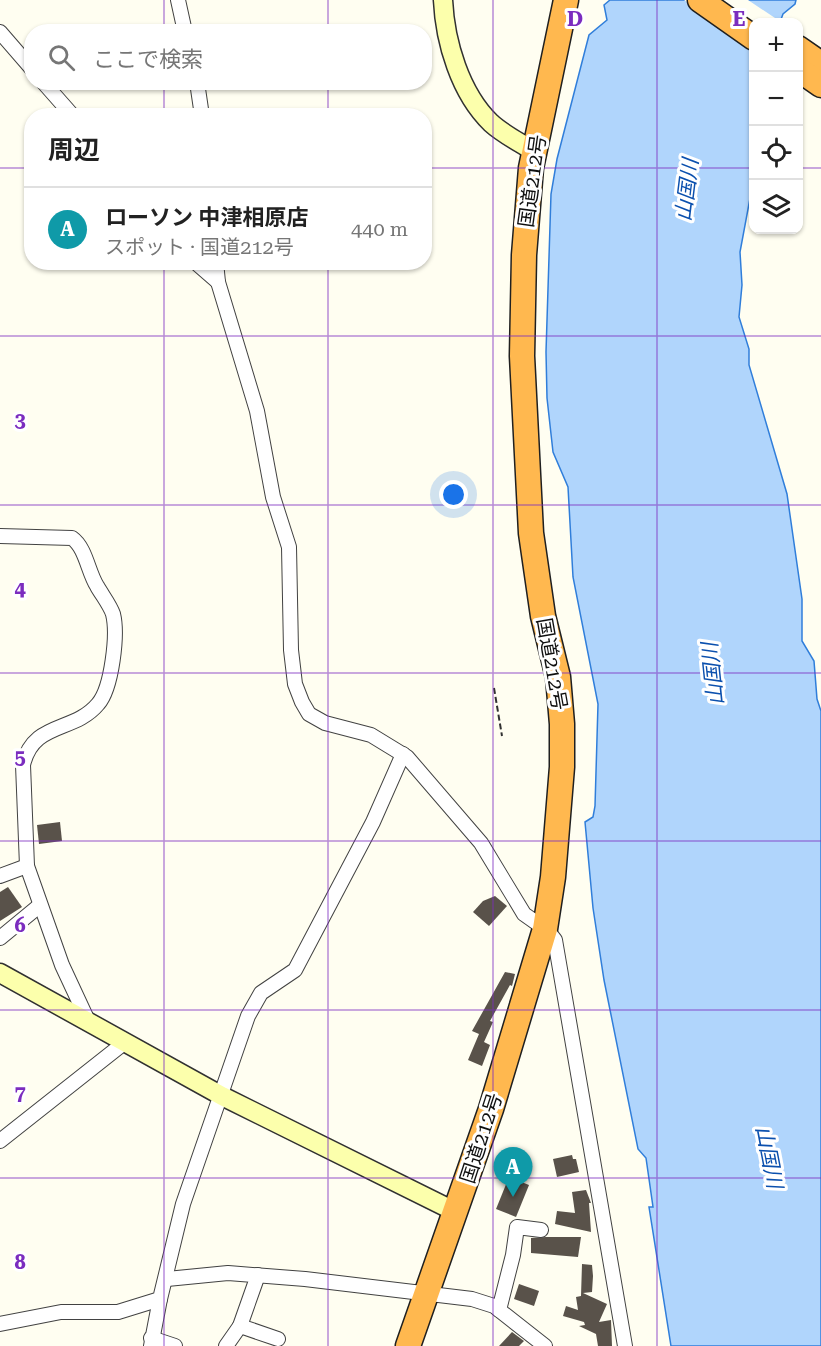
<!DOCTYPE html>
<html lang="ja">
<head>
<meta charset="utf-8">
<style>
  :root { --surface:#fff; --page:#f6f6f6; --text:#222; --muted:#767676; --line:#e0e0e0; --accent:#7c3aed }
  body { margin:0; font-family:"Roboto Serif","Noto Sans JP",serif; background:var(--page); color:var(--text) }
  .controls { position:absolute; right:18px; top:18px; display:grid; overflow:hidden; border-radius:12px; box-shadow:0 2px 4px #0004 }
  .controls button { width:54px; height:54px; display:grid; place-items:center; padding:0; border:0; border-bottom:2px solid var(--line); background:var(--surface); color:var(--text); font:30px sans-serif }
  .you { position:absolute; left:454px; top:495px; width:21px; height:21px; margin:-15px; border:4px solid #fff; border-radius:50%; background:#1a73e8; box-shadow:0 0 0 9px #1a73e833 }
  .badge { display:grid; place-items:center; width:39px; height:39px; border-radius:50%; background:var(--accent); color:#fff; font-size:20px; font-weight:700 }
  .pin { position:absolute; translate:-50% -50px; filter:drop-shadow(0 2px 3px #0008) }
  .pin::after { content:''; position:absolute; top:32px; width:21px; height:18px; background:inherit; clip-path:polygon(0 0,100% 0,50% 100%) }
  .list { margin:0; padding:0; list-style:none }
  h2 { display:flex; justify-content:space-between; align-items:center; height:78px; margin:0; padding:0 24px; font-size:26px }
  h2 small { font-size:20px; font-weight:400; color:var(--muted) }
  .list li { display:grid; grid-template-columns:39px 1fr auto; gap:18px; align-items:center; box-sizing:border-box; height:84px; padding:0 24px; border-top:2px solid var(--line) }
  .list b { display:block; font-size:22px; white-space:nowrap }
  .list p { margin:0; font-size:20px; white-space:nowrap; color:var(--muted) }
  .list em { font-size:20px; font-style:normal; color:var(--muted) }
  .icon { flex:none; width:33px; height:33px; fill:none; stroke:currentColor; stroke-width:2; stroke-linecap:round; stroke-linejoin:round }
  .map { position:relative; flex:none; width:821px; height:1346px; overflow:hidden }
  .search { position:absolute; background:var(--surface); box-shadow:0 2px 4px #0004; left:24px; top:24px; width:408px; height:66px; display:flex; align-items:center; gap:15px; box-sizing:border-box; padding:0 21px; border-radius:24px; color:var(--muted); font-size:22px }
  .panel { position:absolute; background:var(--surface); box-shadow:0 2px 4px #0004; left:24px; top:108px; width:408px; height:162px; border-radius:24px }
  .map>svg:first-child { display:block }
  .water { fill:#b0d5fc; stroke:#307eda; stroke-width:1.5 }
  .pier { fill:#fffef1 }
  .building { fill:#59524a }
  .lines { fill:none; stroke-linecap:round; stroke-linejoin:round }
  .street-casing { stroke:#424242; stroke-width:16 }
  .secondary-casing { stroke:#313131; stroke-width:21 }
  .highway-casing { stroke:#202020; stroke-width:27 }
  .path { stroke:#313131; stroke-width:2; stroke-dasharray:6 3; stroke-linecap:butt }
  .street { stroke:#fff; stroke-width:14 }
  .secondary { stroke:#fcffac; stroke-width:18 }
  .highway { stroke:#ffb84f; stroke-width:24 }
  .grid { fill:none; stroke:#7b2cbf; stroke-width:1.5; stroke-opacity:0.55 }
  .labels { text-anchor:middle; stroke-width:6; stroke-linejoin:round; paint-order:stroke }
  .street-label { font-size:20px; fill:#0f0f0f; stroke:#fff }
  .water-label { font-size:21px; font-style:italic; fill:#0b50ae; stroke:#fff }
  .grid-label { font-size:20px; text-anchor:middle; font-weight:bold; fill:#7b2cbf; stroke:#fff; stroke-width:6; stroke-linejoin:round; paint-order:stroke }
</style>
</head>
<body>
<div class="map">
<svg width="821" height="1346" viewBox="0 0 821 1346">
  <rect width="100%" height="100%" fill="#fffef1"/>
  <path class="water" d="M610,0h186l-1,4 -12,10 -3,8h-26v155l-14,75 2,33 -3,32 10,32v16l38,129 15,105v42l12,20 3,38 4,12v635h-150l-22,-139h4l-7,-49 -8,-9 -34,-169 -11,-72 -8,-86 8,-5 2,-11 3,-102 -25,-127 -5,-90 -15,-35 -6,-54 -1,-46 5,-158 6,-35 32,-124 18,-15 -3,-15z"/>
  <path class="pier" d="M684,0h64l33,22h-27l-1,25z"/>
  <g class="building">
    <path d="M60,822l2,19 -23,3 -2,-19z"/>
    <path d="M8,887l14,20 -22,14v-29z"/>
    <path d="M495,896l12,10 -18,20 -16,-14 10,-11z"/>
    <path d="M505,972l10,2 -3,12 -2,-1 -20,36 3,1 -9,20 6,3 -8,21 -14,-6 11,-26 -7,-3z"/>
    <path d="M572,1155l1,4h3l3,13 -22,5 -4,-18z"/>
    <path d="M509,1177l20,8 -13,32 -20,-8z"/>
    <path d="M586,1190l5,13h-2l2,29 -36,-8 2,-13 18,2 -3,-21z"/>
    <path d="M546,1237h35l-3,20 -47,-4v-15z"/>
    <path d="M582,1264l10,1 1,11 -1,16 -9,1 24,11 -8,18 12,-2 1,26h-14l-2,-12 -17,-8 6,-1 -1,-3 -21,-6 3,-10 12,4 -2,-13 5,-1z"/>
    <path d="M519,1284l20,7 -5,15 -20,-7z"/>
    <path d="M512,1332l12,9 -5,5h-20z"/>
  </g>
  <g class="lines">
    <defs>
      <g id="street">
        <path d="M178,0l7,32"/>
        <path d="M0,32l32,37"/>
        <path d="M43,82l30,34"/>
        <path d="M197,82l5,34"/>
        <path d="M195,262l23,20"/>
        <path d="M216,262l2,20 39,129 16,86 16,50 2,103 4,34 7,18 7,12 16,9 46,12 36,22 74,86 43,71 24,17 7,9 70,406"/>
        <path d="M0,536l72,2c14,10 16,34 25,48 5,9 13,19 16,28 5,20 -1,74 -15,90 -24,29 -65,17 -75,61l4,101 35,99 27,58"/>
        <path d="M0,876l27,-10"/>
        <path d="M0,938l39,-32"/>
        <path d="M0,1141l124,-98"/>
        <path d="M258,1275l-18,51 38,13"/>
        <path d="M167,1279l61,-6 77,6 167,20 22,7 51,40"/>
        <path d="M499,1310l14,-55 4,-28 24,3"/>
        <path d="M0,1324l61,-12h57l42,-13 23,-95 65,-188 13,-23 34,-23 78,-148 30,-68"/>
        <path d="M151,1338l24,8"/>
        <path d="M151,1346l9,-47"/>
        <path d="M226,1346l14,-20"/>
      </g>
      <g id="secondary">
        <path d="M443,0c2,42 17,93 48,123 12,11 28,19 42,28"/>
        <path d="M0,973l222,123 234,116"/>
      </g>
      <g id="highway">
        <path d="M700,0l54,38"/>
        <path d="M798,48l23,16"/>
        <path d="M798,69l23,16"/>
        <path d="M408,1346l83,-237 54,-180 8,-52 9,-110v-43l-4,-47 -15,-61 -12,-83 -9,-177 2,-101 7,-87 35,-168"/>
      </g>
    </defs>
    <use href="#street" class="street-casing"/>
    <use href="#secondary" class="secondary-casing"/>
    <use href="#highway" class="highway-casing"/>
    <path class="path" d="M494,688l8,48"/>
    <use href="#street" class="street"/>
    <use href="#secondary" class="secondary"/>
    <use href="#highway" class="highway"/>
  </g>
  <path class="grid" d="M164,0v32M328,0v32M493,0v1346M657,0v1346M164,82v34M328,82v34M0,168h32M424,168h330M798,168h23M164,262v1084M328,262v1084M0,336h821M0,505h821M0,673h821M0,841h821M0,1010h821M0,1178h821"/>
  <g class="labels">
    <g class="street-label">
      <text transform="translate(532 181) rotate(-82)" y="7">国道212号</text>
      <text transform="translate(552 664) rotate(80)" y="7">国道212号</text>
      <text transform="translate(481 1138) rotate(-72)" y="7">国道212号</text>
    </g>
    <g class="water-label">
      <text transform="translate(687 190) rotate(-83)" y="7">山国川</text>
      <text transform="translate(713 674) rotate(-96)" y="7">山国川</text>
      <text transform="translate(769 1157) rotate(79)" y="7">山国川</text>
    </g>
  </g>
  <g class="grid-label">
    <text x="575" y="26">D</text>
    <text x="739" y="26">E</text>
    <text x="20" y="427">3</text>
    <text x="20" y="596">4</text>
    <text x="20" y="764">5</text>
    <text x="20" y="932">6</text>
    <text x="20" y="1100">7</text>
    <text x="20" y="1269">8</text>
  </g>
</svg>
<div class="controls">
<button>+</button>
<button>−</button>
<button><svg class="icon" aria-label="locate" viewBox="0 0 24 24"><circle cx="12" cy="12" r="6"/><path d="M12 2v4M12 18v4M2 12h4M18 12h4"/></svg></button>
<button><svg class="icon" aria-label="layers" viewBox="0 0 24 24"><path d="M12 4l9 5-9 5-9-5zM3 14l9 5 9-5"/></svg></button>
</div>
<div class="you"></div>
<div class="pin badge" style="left:513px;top:1197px;background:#0f9aa8">A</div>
<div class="search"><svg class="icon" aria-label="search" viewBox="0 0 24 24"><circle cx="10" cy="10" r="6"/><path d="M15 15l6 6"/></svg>ここで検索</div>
<section class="panel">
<h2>周辺<small></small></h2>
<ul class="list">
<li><span class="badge" style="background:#0f9aa8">A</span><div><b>ローソン 中津相原店</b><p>スポット · 国道212号</p></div><em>440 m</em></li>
</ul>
</section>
</div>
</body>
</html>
